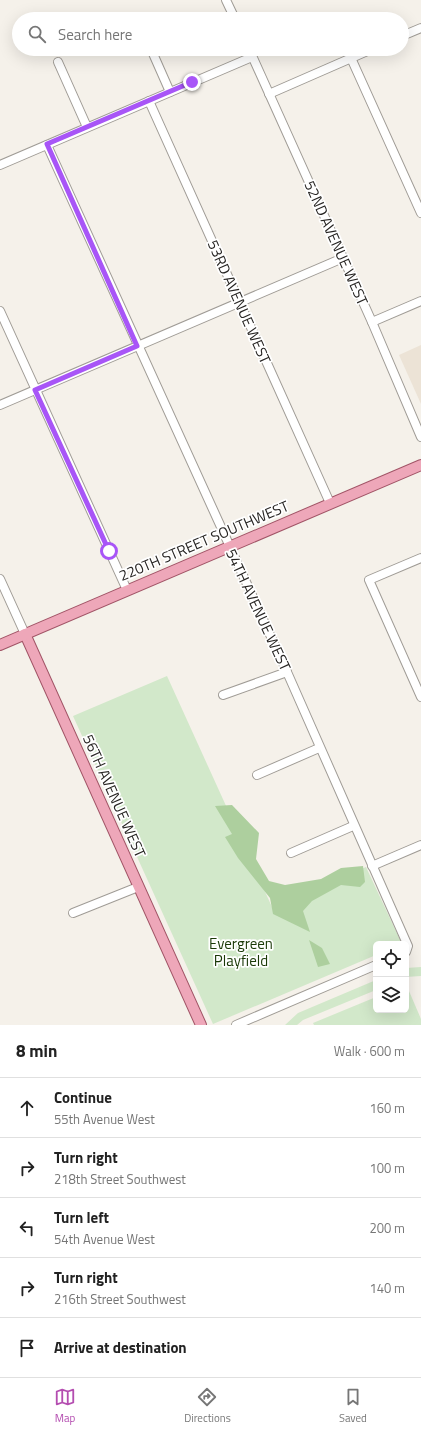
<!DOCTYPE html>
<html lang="en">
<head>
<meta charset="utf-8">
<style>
  :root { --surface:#fff; --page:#f6f6f6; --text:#222; --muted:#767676; --line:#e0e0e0; --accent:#b44db0 }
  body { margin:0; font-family:"Titillium Web",sans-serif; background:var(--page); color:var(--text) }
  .controls { position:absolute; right:12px; bottom:12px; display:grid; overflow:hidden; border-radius:6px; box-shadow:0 4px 16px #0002 }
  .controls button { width:36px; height:36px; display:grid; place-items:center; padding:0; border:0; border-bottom:1px solid var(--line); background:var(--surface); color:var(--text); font:20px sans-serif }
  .stop { position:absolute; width:12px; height:12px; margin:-9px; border:3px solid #a855f7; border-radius:50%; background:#fff }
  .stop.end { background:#a855f7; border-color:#fff; box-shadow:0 1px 4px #0008 }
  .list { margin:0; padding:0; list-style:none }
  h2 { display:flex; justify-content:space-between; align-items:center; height:52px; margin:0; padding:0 16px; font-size:17px }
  h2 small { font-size:13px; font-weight:400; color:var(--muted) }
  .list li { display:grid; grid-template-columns:26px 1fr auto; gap:12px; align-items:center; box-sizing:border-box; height:60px; padding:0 16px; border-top:1px solid var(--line) }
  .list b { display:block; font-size:15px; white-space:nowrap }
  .list p { margin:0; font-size:13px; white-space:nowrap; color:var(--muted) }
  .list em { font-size:13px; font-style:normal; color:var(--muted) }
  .icon { flex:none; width:22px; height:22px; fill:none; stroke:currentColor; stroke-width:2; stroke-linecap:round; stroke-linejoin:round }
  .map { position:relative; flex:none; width:421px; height:1025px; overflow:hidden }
  .search { position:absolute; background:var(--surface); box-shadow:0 4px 16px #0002; left:12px; right:12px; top:12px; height:44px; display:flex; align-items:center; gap:10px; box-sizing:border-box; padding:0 14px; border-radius:22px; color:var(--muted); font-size:15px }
  .sheet { height:352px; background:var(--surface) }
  nav { display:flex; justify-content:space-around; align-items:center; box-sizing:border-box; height:56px; border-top:1px solid var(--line); background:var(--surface); font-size:11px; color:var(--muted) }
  nav a { display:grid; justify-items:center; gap:2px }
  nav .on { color:var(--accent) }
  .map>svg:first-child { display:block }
  .built { fill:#ece3d6 }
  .green { fill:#d2e8ca }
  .forest { fill:#adcf9e }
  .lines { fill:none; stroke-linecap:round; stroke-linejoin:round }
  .minor-casing { stroke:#a09c96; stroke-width:10 }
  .major-casing { stroke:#a15466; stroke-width:12 }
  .minor { stroke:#fff; stroke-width:8 }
  .major { stroke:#eea7b9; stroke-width:10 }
  .route { stroke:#a855f7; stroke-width:5 }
  .labels { text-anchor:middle; stroke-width:3.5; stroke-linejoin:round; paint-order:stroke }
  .street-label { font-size:15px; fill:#272523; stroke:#fff }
  .park-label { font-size:15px; fill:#1a3907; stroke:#fff }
</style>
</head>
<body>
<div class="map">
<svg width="421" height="1025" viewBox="0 0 421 1025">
  <rect width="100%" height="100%" fill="#f5f1ea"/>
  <path class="built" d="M421,345v59l-22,-49z"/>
  <g class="green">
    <path d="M167,676l105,231 94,-40 36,77h-26v11l-163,69 -140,-308z"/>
    <path d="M421,967v9l-15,1v-9z"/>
    <path d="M376,980v10l-73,30 -6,5h-12l13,-12z"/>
    <path d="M406,984l15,35v6h-107l-1,-2 63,-26v13h30z"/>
  </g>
  <g class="forest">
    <path d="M232,805l27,28 -3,26 13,22 16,4 36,-6 20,-11 22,-2 2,16 -5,5 -19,-2 -29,16 -9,10 7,21 -37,-18 -3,-16 -32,-40 -13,-21 7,-3 -17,-28z"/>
    <path d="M309,940l13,8 8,16 -12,3z"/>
  </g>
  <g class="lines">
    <defs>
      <g id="minor">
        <path d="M226,0l9,19"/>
        <path d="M402,36l19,-8"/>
        <path d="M151,49l19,43"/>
        <path d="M249,49l123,273 49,115"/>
        <path d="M351,58l70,155"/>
        <path d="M58,62l29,65"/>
        <path d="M269,94l103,-45"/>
        <path d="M149,101l181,402"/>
        <path d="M47,145l240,527 121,274 -2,6"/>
        <path d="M0,165l252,-108"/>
        <path d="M0,311l127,279"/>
        <path d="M372,322l49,-21"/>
        <path d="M0,405l343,-147"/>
        <path d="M421,558l-52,22 52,117"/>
        <path d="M0,579l25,55"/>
        <path d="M223,695l64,-23"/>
        <path d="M257,775l62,-27"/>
        <path d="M291,853l62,-27"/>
        <path d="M372,866l49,-21"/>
        <path d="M73,913l65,-26"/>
        <path d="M236,1025l140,-60"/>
      </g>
      <g id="major">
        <path d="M25,634l176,391"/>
        <path d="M0,645l421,-180"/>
      </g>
    </defs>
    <use href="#minor" class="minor-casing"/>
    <use href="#major" class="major-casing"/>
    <use href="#minor" class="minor"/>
    <use href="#major" class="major"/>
  </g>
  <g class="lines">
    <path class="route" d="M109,551l-74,-161 102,-44 -90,-202 145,-62"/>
  </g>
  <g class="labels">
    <g class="street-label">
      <text transform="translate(336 243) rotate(66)" y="5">52ND AVENUE WEST</text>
      <text transform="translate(239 302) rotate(66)" y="5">53RD AVENUE WEST</text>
      <text transform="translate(204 541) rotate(-23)" y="5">220TH STREET SOUTHWEST</text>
      <text transform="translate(258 610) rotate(65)" y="5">54TH AVENUE WEST</text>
      <text transform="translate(114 796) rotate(66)" y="5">56TH AVENUE WEST</text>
    </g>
    <g class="park-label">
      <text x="241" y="949">Evergreen<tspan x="241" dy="17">Playfield</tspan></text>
    </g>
  </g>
</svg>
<div class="controls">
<button><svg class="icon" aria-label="locate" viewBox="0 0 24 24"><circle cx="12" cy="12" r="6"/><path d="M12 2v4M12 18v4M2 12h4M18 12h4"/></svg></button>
<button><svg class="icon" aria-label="layers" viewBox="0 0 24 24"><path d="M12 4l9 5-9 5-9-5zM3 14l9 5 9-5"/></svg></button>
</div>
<div class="stop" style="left:109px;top:551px"></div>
<div class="stop end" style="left:192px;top:82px"></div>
<div class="search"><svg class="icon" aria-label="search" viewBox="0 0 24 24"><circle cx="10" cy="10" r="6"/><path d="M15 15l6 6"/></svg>Search here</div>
</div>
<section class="sheet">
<h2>8 min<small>Walk · 600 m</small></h2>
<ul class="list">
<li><svg class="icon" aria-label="ahead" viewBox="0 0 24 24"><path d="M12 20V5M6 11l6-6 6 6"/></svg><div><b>Continue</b><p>55th Avenue West</p></div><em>160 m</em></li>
<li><svg class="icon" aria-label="right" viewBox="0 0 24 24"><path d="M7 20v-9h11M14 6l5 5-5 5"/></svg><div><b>Turn right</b><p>218th Street Southwest</p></div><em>100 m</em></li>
<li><svg class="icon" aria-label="left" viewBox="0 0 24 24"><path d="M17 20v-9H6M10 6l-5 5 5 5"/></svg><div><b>Turn left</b><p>54th Avenue West</p></div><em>200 m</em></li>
<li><svg class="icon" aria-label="right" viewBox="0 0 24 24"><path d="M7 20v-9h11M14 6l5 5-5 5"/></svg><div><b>Turn right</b><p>216th Street Southwest</p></div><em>140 m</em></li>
<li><svg class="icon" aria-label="arrive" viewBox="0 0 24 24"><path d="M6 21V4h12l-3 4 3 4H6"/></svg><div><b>Arrive at destination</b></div></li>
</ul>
</section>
<nav>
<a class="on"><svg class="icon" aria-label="map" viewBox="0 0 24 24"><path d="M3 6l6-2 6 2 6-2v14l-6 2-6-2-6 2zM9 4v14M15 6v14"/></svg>Map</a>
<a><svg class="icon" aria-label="directions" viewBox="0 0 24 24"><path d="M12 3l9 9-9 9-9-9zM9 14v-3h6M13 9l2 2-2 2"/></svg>Directions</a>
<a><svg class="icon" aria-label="saved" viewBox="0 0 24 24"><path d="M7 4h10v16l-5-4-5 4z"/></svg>Saved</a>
</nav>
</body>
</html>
